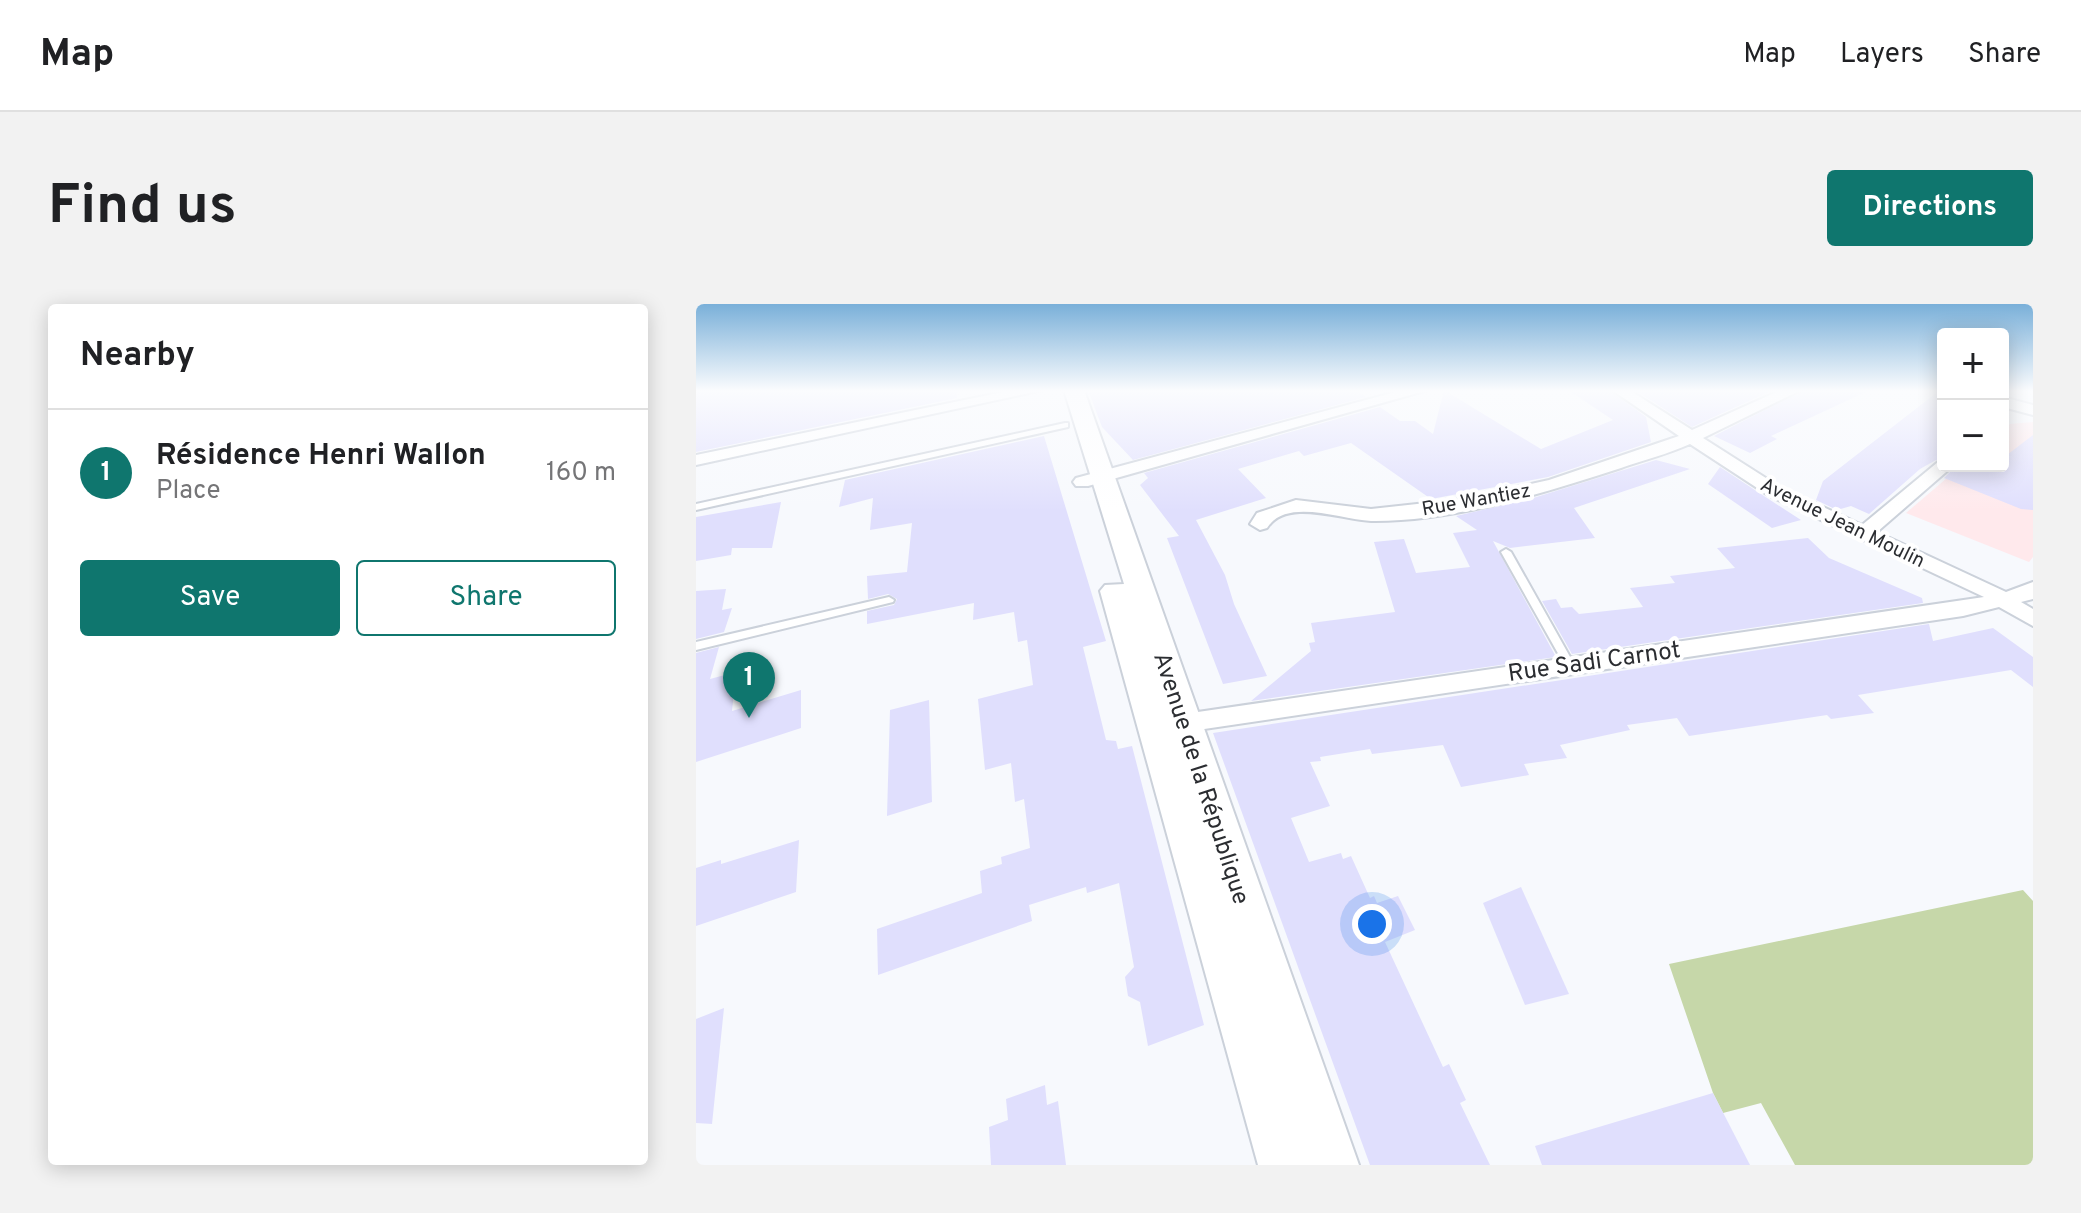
<!DOCTYPE html>
<html lang="en">
<head>
<meta charset="utf-8">
<style>
  :root { --surface:#fff; --page:#f2f2f2; --text:#202124; --muted:#757577; --line:#e0e0e0; --accent:#0f766e }
  body { margin:0; font-family:Overpass,sans-serif; background:var(--page); color:var(--text) }
  .controls { position:absolute; right:24px; top:24px; display:grid; overflow:hidden; border-radius:8px; box-shadow:0 4px 20px #0003 }
  .controls button { width:72px; height:72px; display:grid; place-items:center; padding:0; border:0; border-bottom:2px solid var(--line); background:var(--surface); color:var(--text); font:40px sans-serif }
  .you { position:absolute; left:676px; top:620px; width:28px; height:28px; margin:-20px; border:6px solid #fff; border-radius:50%; background:#1a73e8; box-shadow:0 0 0 12px #1a73e833 }
  .badge { display:grid; place-items:center; width:52px; height:52px; border-radius:50%; background:var(--accent); color:#fff; font-size:26px; font-weight:700 }
  .pin { position:absolute; translate:-50% -66px; filter:drop-shadow(0 2px 4px #0008) }
  .pin::after { content:''; position:absolute; top:42px; width:28px; height:24px; background:inherit; clip-path:polygon(0 0,100% 0,50% 100%) }
  .list { margin:0; padding:0; list-style:none }
  h2 { display:flex; justify-content:space-between; align-items:center; height:104px; margin:0; padding:0 32px; font-size:34px }
  h2 small { font-size:26px; font-weight:400; color:var(--muted) }
  .list li { display:grid; grid-template-columns:52px 1fr auto; gap:24px; align-items:center; box-sizing:border-box; height:128px; padding:0 32px; border-top:2px solid var(--line) }
  .list b { display:block; font-size:30px; white-space:nowrap }
  .list p { margin:0; font-size:26px; white-space:nowrap; color:var(--muted) }
  .list em { font-size:26px; font-style:normal; color:var(--muted) }
  .actions { display:flex; gap:16px; padding:24px 32px }
  .actions a { flex:1; padding:18px 0; border:2px solid var(--accent); border-radius:8px; text-align:center; font-size:28px; color:var(--accent) }
  .actions .main { background:var(--accent); color:#fff }
  .map { position:relative; flex:none; width:1337px; height:861px; overflow:hidden; border-radius:8px }
  header { display:flex; align-items:center; gap:48px; box-sizing:border-box; height:112px; padding:0 40px; background:var(--surface); border-bottom:2px solid var(--line) }
  header strong { font-size:38px }
  nav { display:flex; gap:44px; margin-inline-start:auto; font-size:28px }
  .intro { display:flex; align-items:center; justify-content:space-between; box-sizing:border-box; height:192px; padding:0 48px }
  h1 { margin:0; font-size:56px }
  .button { padding:20px 36px; border-radius:8px; background:var(--accent); color:#fff; font-size:28px; font-weight:700 }
  main { display:flex; gap:48px; padding:0 48px }
  aside { flex:1; background:var(--surface); border-radius:8px; box-shadow:0 4px 20px #0003 }
  .map>svg:first-child { display:block }
  .education { fill:#ffe9ec }
  .green { fill:#c6d7a9 }
  .building { fill:#e0dffd }
  .lines { fill:none; stroke-linecap:round; stroke-linejoin:round }
  .lane-casing { stroke:#cbd1da; stroke-width:4 }
  .street-casing { stroke:#cbd1da; stroke-width:4 }
  .secondary-casing { stroke:#cbd1da; stroke-width:4 }
  .lane { fill:#fff; fill-rule:evenodd }
  .street { fill:#fff; fill-rule:evenodd }
  .secondary { fill:#fff; fill-rule:evenodd }
  .labels { text-anchor:middle; stroke-width:8; stroke-linejoin:round; paint-order:stroke }
  .far-street-label { font-size:20px; fill:#2b2d31; stroke:#fff }
  .street-label { font-size:24px; fill:#2b2d31; stroke:#fff }
</style>
</head>
<body>
<header>
<strong>Map</strong>
<nav><a>Map</a><a>Layers</a><a>Share</a></nav>
</header>
<div class="intro"><h1>Find us</h1><a class="button">Directions</a></div>
<main>
<aside>
<h2>Nearby<small></small></h2>
<ul class="list">
<li><span class="badge">1</span><div><b>Résidence Henri Wallon</b><p>Place</p></div><em>160 m</em></li>
</ul>
<div class="actions"><a class="main">Save</a><a>Share</a></div>
</aside>
<div class="map">
<svg width="1337" height="861" viewBox="0 0 1337 861">
  <rect width="100%" height="100%" fill="#f7f9fd"/>
  <path class="education" d="M1337,118v135l-4,5 -123,-49 55,-47h42v-36l7,-6z"/>
  <path class="green" d="M1327,586l10,11v264h-238l-34,-62 -38,10 -10,-20 -44,-129z"/>
  <g class="building">
    <path d="M0,86h260l1,8 -261,54z"/>
    <path d="M392,86h268l10,7 -233,63 -31,-33z"/>
    <path d="M748,86l97,59 72,-29 -45,-30h41l37,27 5,25 -103,35 -117,22 -80,-56 -47,13 -5,-5 -61,18 28,29 -70,22 29,55 9,29 33,72 -44,8 -56,-146 12,-2 -39,-51 8,-7 -4,-5 236,-66 20,14h15l18,13z"/>
    <path d="M939,86h138l-81,37z"/>
    <path d="M1108,86h66l-99,46 6,3 -27,14 -36,-17z"/>
    <path d="M1244,86l3,70h-7l-16,9 -51,45 -18,-8 -14,4 -21,-10 7,-19z"/>
    <path d="M1337,131v75l-12,-1 -77,-31 12,-12 27,3 20,-3v-8z"/>
    <path d="M348,132l62,205 -23,6 23,93 10,1 2,8 14,-3 72,279 -56,21 -8,-44 -12,-6 -3,-19 9,-10 -15,-84 -32,10 -1,-6 -57,18 3,16 -154,54 -1,-46 105,-36 -2,-22 22,-7 -1,-7 29,-9 -6,-49 -9,3 -4,-39 -26,7 -7,-71 55,-14 -6,-45 -9,2 -4,-30 -41,8 1,-17 -107,21v-13l27,-6 3,-6 -9,-5 -20,5 -1,-23 40,-4 5,-49 -42,7 3,-32 -34,9 6,-27z"/>
    <path d="M960,156l34,9 -116,39 21,30 -85,10 -17,-7 63,116 -305,44 60,-50 -2,-8 6,-1 -4,-19 84,-11 -21,-70 30,-3 12,34 54,-6 -17,-34 24,-3 -21,-14 74,-17z"/>
    <path d="M1024,163l47,31 34,22 -29,8 -64,-44z"/>
    <path d="M85,198l-9,46h-40l-1,7 -35,6v-44z"/>
    <path d="M1112,234l21,20 93,40 1,5 -351,51 -30,-53 14,-2 5,9 11,-1 7,7 64,-7 -13,-19 45,-5 -5,-7 65,-8 -18,-20z"/>
    <path d="M30,285l-4,21 10,-2 -8,24 -28,7v-48z"/>
    <path d="M1233,320l4,17 60,-13 40,29v30l-22,-17 -153,25 16,18 -43,6 -4,-4 -138,21 -12,-18 -50,7 3,5 -70,15 7,13 -43,6 5,11 -68,12 -18,-42 -71,9 -2,-5 -50,8 1,4 -11,1 20,44 -39,12 18,44 32,-9 2,6 8,-3 19,42 4,-2 3,7 21,-7 17,34 -30,12 58,125 6,-3 17,36 -6,3 30,62h-120l-157,-432z"/>
    <path d="M23,343l-9,32 26,-7 -4,39 69,-21v38l-105,34v-109z"/>
    <path d="M233,396l3,102 -45,14 3,-106z"/>
    <path d="M103,536l-3,52 -100,34v-58l25,-8v4z"/>
    <path d="M825,583l48,107 -44,11 -42,-102z"/>
    <path d="M28,704l-12,116 -16,-1v-104z"/>
    <path d="M349,781l2,20 11,-4 8,64h-75l-2,-38 19,-7 -2,-21z"/>
    <path d="M1017,789l37,72h-208l-7,-19z"/>
  </g>
  <g class="lines">
    <defs>
      <g id="lane">
        <path d="M369,119h3v4l-372,83v-6z"/>
        <path d="M810,245l5,3 63,112 -1,3h-8l-1,-3 -63,-112z"/>
        <path d="M193,293l5,3 -1,2 -197,48v-8z"/>
      </g>
      <g id="street">
        <path d="M317,86h30l-347,75v-10z"/>
        <path d="M707,86h25l-340,96h-12l-3,-4 3,-4z"/>
        <path d="M916,86h17l63,40 89,-40h20l-98,48 77,49 82,38 76,-63 15,4 -76,66 129,60 27,-10v17l-12,3 12,7v17l-34,-19 -36,9 -779,116 -9,-2 -4,-7 4,-7 9,-2 800,-117 -216,-102 -78,-51c-22,10 -46,16 -69,24 -77,25 -169,54 -250,53 -30,-1 -84,-24 -104,7l-7,2 -10,-6 7,-11 39,-13 75,9 92,-10 86,-19 130,-44z"/>
        <path d="M1307,93l30,8v10l-30,-8z"/>
      </g>
      <path id="secondary" d="M368,86h20l275,775h-101l-158,-574 5,-6 19,-1z"/>
    </defs>
    <use href="#lane" class="lane-casing"/>
    <use href="#street" class="street-casing"/>
    <use href="#secondary" class="secondary-casing"/>
    <use href="#lane" class="lane"/>
    <use href="#street" class="street"/>
    <use href="#secondary" class="secondary"/>
  </g>
  <linearGradient id="sky" x2="0" y2="1"><stop stop-color="#7ab0d9"/><stop offset="0.42" stop-color="#fbfcfe"/><stop offset="1" stop-color="#fbfcfe" stop-opacity="0"/></linearGradient>
  <rect width="1337" height="207" fill="url(#sky)"/>
  <g class="labels">
    <g class="far-street-label">
      <text transform="translate(780 195) rotate(-10)" y="7">Rue Wantiez</text>
      <text transform="translate(1147 218) rotate(26)" y="7">Avenue Jean Moulin</text>
    </g>
    <g class="street-label">
      <text transform="translate(898 357) rotate(-8)" y="8">Rue Sadi Carnot</text>
      <text transform="translate(506 474) rotate(72)" y="8">Avenue de la République</text>
    </g>
  </g>
</svg>
<div class="controls">
<button>+</button>
<button>−</button>
</div>
<div class="you"></div>
<div class="pin badge" style="left:53px;top:414px">1</div>
</div>
</main>
</body>
</html>
